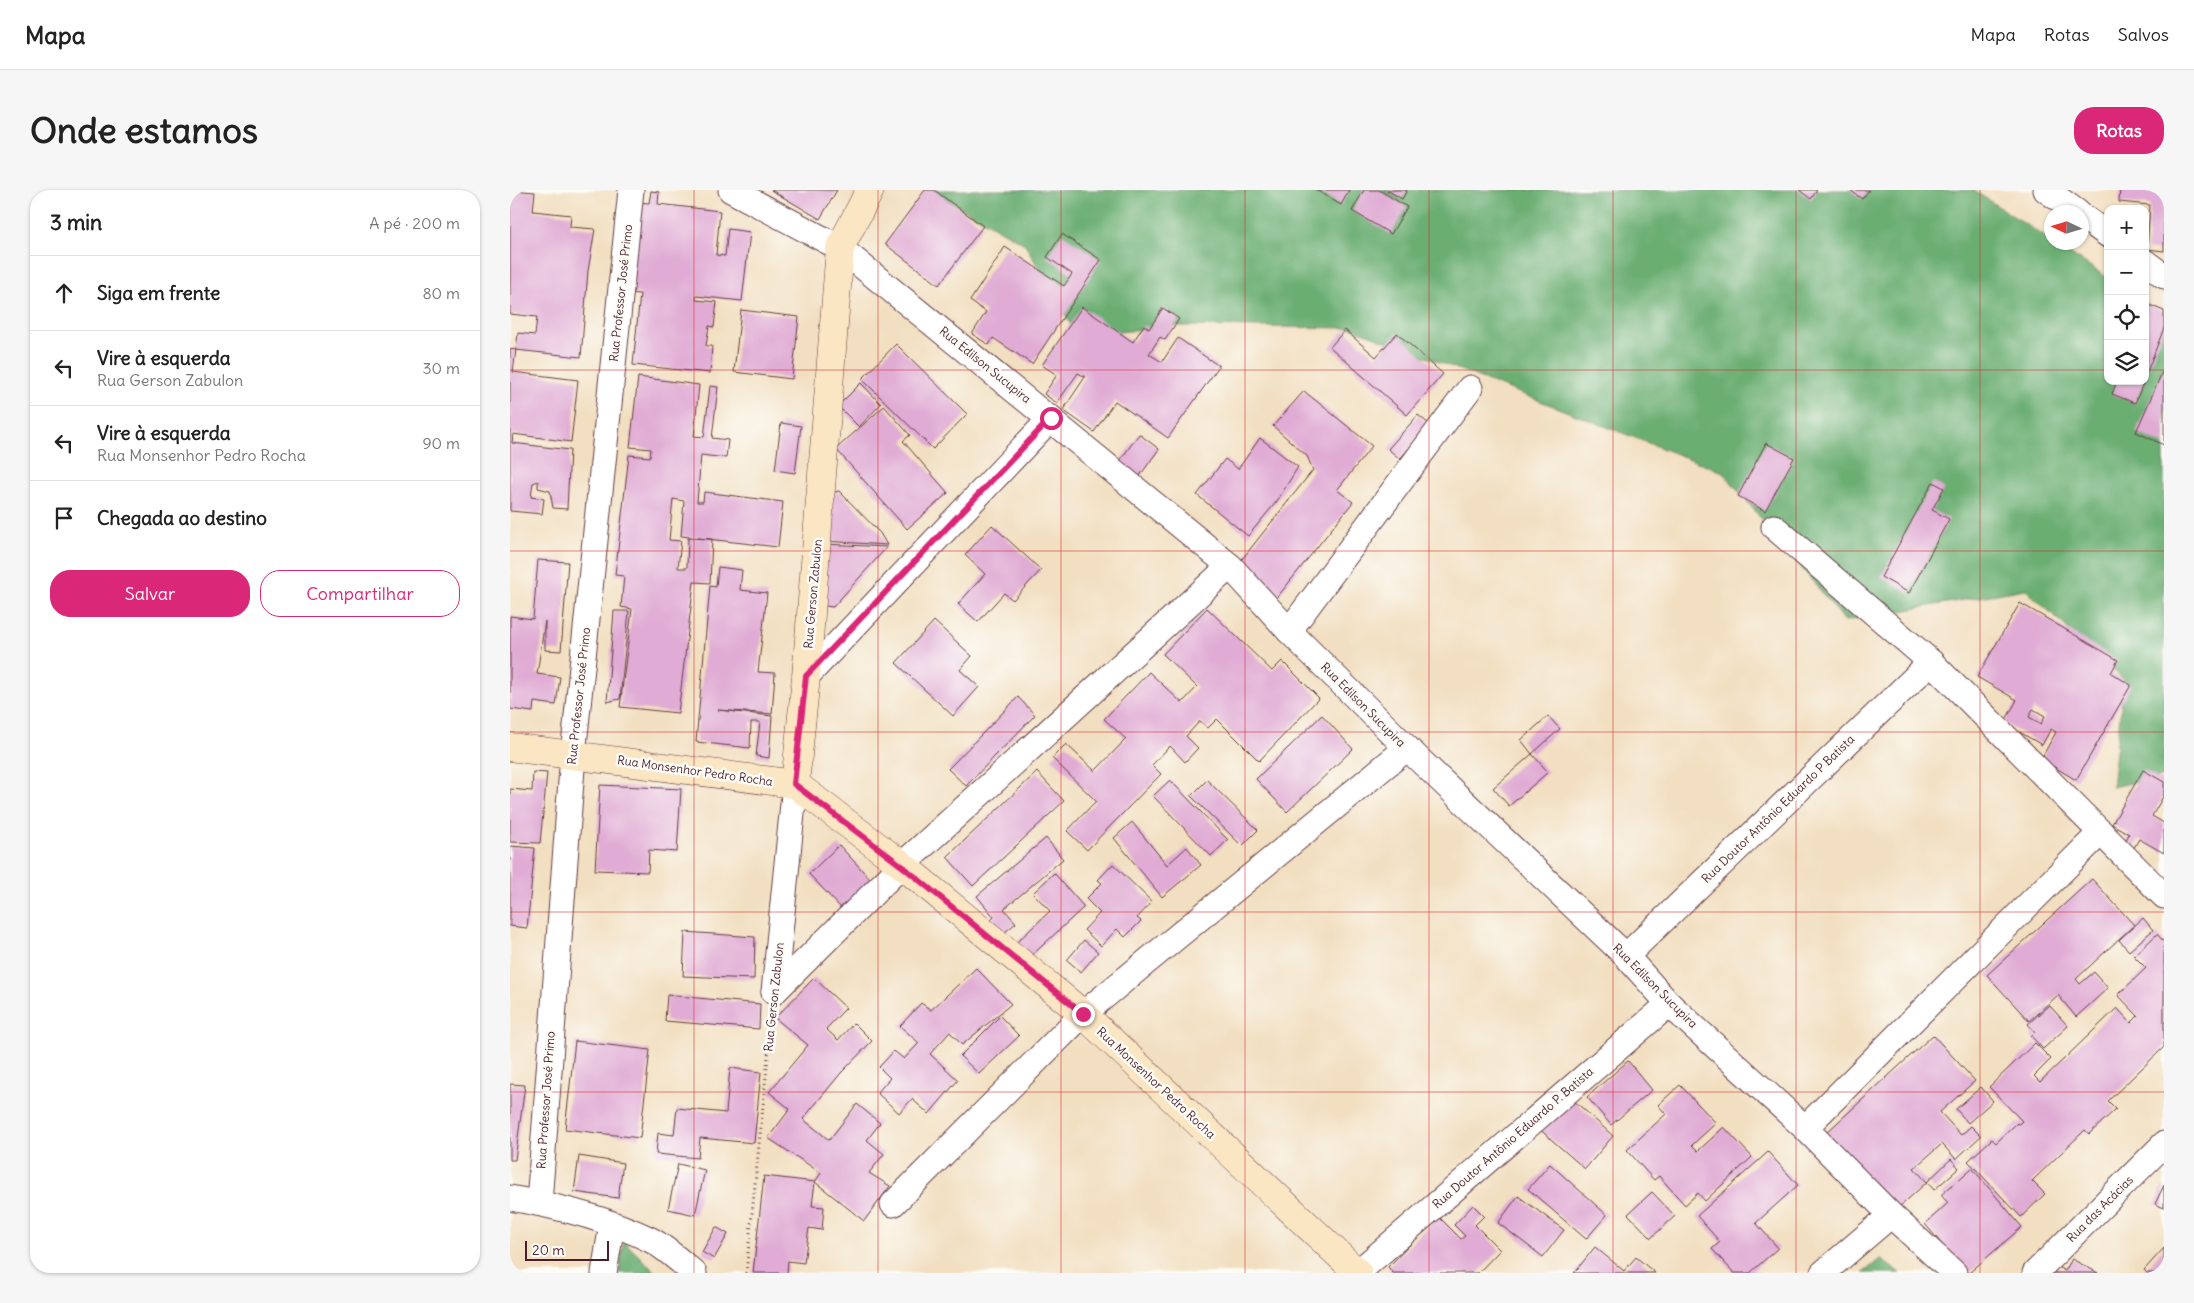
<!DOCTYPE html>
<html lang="pt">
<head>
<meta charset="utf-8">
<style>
  :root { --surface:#fff; --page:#f6f6f6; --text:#222; --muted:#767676; --line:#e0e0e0; --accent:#db2777 }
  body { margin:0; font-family:Delius,sans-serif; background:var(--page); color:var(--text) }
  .controls { position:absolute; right:15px; top:15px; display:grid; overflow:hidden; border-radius:10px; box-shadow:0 1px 4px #0004 }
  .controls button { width:45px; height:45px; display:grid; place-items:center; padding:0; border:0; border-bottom:1px solid var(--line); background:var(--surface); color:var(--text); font:25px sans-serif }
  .compass { position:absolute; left:1534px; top:15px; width:45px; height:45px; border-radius:50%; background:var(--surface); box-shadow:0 1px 4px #0004; rotate:274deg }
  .scale { position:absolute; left:15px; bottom:12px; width:84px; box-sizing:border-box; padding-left:5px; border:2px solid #4a1f2b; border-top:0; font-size:14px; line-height:18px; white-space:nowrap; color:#4a1f2b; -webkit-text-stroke:4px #fdfcf7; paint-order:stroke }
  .stop { position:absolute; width:15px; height:15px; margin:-11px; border:4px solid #db2777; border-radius:50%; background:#fff }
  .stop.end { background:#db2777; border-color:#fff; box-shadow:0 1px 5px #0008 }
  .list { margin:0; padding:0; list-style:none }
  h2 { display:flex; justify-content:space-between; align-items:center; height:65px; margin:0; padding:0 20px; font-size:21px }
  h2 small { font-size:16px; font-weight:400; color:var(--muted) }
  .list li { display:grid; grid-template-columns:32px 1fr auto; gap:15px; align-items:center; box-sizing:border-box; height:75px; padding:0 20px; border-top:1px solid var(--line) }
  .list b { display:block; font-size:19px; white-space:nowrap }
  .list p { margin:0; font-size:16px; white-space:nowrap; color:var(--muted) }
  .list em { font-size:16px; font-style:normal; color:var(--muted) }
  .actions { display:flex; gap:10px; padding:15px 20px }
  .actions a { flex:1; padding:11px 0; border:1px solid var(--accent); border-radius:20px; text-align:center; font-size:18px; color:var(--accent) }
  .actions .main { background:var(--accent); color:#fff }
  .icon { flex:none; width:28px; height:28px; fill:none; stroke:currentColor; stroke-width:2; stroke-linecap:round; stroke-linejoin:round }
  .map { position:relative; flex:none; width:1654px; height:1083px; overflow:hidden; border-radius:20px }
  header { display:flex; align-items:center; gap:30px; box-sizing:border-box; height:70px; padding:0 25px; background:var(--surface); border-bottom:1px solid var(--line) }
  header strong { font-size:24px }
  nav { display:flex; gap:28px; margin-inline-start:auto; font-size:18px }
  .intro { display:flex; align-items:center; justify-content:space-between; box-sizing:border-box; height:120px; padding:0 30px }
  h1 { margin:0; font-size:35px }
  .button { padding:12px 22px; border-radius:20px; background:var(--accent); color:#fff; font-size:18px; font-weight:700 }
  main { display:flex; gap:30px; padding:0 30px }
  aside { flex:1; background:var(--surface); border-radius:20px; box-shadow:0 1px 4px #0004 }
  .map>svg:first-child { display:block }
  .forest { fill:#6bae72; stroke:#5a664e }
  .building { fill:#e0abd4; fill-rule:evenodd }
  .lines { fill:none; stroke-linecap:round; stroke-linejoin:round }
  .street-casing { stroke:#633c42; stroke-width:27 }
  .secondary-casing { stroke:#633c42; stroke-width:29 }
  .path { stroke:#633c42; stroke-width:3; stroke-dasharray:1 4; stroke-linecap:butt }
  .street { stroke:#fff; stroke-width:25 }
  .secondary { stroke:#fbe6c4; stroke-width:28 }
  .route { stroke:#db2777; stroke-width:6 }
  .grid { fill:none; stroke:#d62828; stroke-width:1; stroke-opacity:0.55 }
  .labels { text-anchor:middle; stroke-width:5; stroke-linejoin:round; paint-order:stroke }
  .street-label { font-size:12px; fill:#4a1f2b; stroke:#fdfcf7 }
</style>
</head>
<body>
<header>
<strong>Mapa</strong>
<nav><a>Mapa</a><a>Rotas</a><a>Salvos</a></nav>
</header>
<div class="intro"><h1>Onde estamos</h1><a class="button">Rotas</a></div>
<main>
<aside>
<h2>3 min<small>A pé · 200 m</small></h2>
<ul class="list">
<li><svg class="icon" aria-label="ahead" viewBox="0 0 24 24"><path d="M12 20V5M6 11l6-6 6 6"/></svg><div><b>Siga em frente</b></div><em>80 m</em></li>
<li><svg class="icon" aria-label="left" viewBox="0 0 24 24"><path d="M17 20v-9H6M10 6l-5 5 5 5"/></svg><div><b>Vire à esquerda</b><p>Rua Gerson Zabulon</p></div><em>30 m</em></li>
<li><svg class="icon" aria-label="left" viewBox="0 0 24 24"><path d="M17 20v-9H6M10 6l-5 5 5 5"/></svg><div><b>Vire à esquerda</b><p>Rua Monsenhor Pedro Rocha</p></div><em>90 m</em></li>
<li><svg class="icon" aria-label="arrive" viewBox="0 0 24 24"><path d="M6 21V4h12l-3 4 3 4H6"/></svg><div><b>Chegada ao destino</b></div></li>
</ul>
<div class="actions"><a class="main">Salvar</a><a>Compartilhar</a></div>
</aside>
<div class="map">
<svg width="1654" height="1083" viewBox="0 0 1654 1083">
  <rect width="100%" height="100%" fill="#fdfcf7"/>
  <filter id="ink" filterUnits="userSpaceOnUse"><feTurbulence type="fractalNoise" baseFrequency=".02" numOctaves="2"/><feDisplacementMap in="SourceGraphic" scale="10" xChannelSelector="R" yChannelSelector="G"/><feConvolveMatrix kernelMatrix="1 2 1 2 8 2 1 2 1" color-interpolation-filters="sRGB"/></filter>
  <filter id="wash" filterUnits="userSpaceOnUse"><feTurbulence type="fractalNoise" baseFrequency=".0096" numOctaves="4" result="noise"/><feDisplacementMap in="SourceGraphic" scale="20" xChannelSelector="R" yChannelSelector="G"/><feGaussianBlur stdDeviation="1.12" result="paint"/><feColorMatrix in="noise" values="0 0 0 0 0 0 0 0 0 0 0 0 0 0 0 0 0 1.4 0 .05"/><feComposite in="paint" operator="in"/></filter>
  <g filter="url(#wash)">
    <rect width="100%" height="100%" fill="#f2dfc1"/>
    <g class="forest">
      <path d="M420,0h1043l135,88v103h37v-79l19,13v461l-52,11 12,-107 -99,-91 -180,32 -122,-149 -371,-144 -171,-2 -104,10 -52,-92z"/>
      <path d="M114,1051l32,32h-37z"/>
      <path d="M1370,1069l20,14h-37z"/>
    </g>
    <g id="blocks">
      <g class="building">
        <path d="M0,0l25,2 -2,19 38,4 -1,12 25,2 -7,42 -7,86 -65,-7 2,-17 17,2 2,-18 -27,-3z"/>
        <path d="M261,0h66l-17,29z"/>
        <path d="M415,0h9l49,36 -44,59 -54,-41z"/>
        <path d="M806,0h33l-8,15z"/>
        <path d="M854,0h15l28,17 -16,27 -39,-23z"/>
        <path d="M877,0h20l-5,9z"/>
        <path d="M1289,0h18l-6,9z"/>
        <path d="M1340,0h19l-7,9z"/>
        <path d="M1610,0h44v61l-17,-2 3,-44 -31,-3z"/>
        <path d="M141,1l8,1 -1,12 62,7 -4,44 9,1 3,-27 22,3 -8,69 -46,-5v4l21,2 -3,25 -5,-1 -3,20h6l-2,27 -77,-8 7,-71 -15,-1 10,-91 14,1z"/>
        <path d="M552,44l39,26 -69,104 -39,-26 -4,7 -17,-11 14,-22 -16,-11 35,-54 59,39 8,-12 -25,-17z"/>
        <path d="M1637,114l17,7v17l-19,49z"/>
        <path d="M572,117l51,35 11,-17 5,4 14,-21 16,11 -14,21 -5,-3 -11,17 13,8 16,-24 41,28 -51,72 -53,-37 -21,31 -31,-22 22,-33 -7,-4 -21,30 -13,-9 13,-19 -15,-10z"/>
        <path d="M231,120l58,7 -7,62 -58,-7z"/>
        <path d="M835,140l31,27 21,-24 46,41 -36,41 -77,-68z"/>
        <path d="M386,154l71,70 -34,35 -71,-70z"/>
        <path d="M0,159l6,1 -3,22 65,8 -7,62 -58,-8 -1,9 58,7 -3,59 -14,-1 -3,-17 -12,-3v-7l-5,2 -2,14 13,2 -2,15 -32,-3z"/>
        <path d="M1654,178v77l-28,-13z"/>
        <path d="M128,187l61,8 -5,51 10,1 6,-51 8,1 -6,51 16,2 -2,18 -25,-3 -4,47h6l1,-10 79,10 -5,45 -97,-11 3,-35 -11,-2 -4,41 12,1 -3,27h9l1,-30 24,1 -2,44 -16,-1 -16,131 -58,-6 12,-98 -11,-2 3,-31 -9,-1 14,-120 21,2 1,-8 -21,-2z"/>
        <path d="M1607,191h27l-9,22 -23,-9z"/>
        <path d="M351,193l20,21 -22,23 -21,-21z"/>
        <path d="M794,201l68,55 -35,44 16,12 -78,98 -40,-32 78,-98 -6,-14 -34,-30z"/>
        <path d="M374,216l26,29 -7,6 45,52 -41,36 -71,-80z"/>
        <path d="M908,225l11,9 -29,35 -12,-10z"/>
        <path d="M271,233l20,3 -6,47 -20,-3z"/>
        <path d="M629,244l20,15 -20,28 -20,-15z"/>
        <path d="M750,248l38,29 -21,34 -29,35 -51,-41 28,-36 13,10z"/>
        <path d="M1256,253l28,15 -29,53 -27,-15z"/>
        <path d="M1423,292l11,6 -12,22 17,9 -40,74 -28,-16z"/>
        <path d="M329,301l41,42 7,12 -63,-4 3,-47z"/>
        <path d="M482,335l49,45 -28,30 -9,-7 -26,29 -20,-18 27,-30 -20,-19z"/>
        <path d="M314,354l63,3 -54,60 -8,-1z"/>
        <path d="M28,370l30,2 -7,89 -16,-1v-29l-8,53 23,3 -4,28 -22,-3 -1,10 -23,-3v-93l23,3z"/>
        <path d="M208,377l24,3 -2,20 27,3 -9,79 17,1 -3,41 -54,-4 54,6 -3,42 -13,-2 4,-34h-9l-1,26 -54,-6 14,-156 6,1z"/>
        <path d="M1510,413l98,57 -7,13 20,12 -55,95 -35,-21 15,-27 -5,-3 -9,16 -38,-22 13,-23 -40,-23zM1523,519l12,7 -4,8 -12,-7z"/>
        <path d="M697,418l65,63 10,-10 37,37 -60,63 -42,-42 -9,9 -8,-7 -14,15 12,12 -13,14 -15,-16 -18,19 9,9 -74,76 -20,-19 29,-30 -44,-43 14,-14 29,27 31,-32 -22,-20 45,-47 33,31 15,-16 -34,-33z"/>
        <path d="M104,421h15l-9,88 -13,3z"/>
        <path d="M424,431l38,35 -12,14 19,17 -26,29 -57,-53z"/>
        <path d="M508,507l17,18 -69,71 -18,-17z"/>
        <path d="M812,525l31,34 -66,63 -31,-33z"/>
        <path d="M1038,526l12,13 -28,25 -11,-14z"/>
        <path d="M1022,564l16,18 -39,34 -16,-18z"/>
        <path d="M1633,580l21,12v13l-12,21 12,7v30l-25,-14 -7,12 -9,-5 6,-12 -17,-10z"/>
        <path d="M23,582l14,1 -7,70 -30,-1v-53l22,2z"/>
        <path d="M527,582l27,29 -91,85 -26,-29z"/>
        <path d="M660,590l58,60 -17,16 -58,-60z"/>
        <path d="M697,590l51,50 -16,16 -51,-50z"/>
        <path d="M90,595l81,4 -4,63 -28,-2 -1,22 -53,-2z"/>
        <path d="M622,632l35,43 20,-18 14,18 -39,32 -48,-59z"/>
        <path d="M536,648l17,21 -59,50 12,14 -17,14 -11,-14 6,-6 -17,-21z"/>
        <path d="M329,655l33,36 -30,28 -33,-35z"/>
        <path d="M0,656l25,2 -8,80 -17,-2z"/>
        <path d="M603,674l39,38 -15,16 4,3 -16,16 -8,-8 -16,17 -17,-16 16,-17 -14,-14 16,-16 -4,-3z"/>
        <path d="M544,683l30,34 -54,50 -14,-14 34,-32 -17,-18z"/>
        <path d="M1582,689l42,46 -58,54 4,5 14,-12 14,16 -32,29 -18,-22 -29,26 -42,-46z"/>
        <path d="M1633,728l10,12 -24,21 -10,-11z"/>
        <path d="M175,742l70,5 -1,42 -71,-3z"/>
        <path d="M1647,744l7,8v105l-56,54 8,8 -27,25 -4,-4 -53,51 13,13 -24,23 -53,-56 24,-22 4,4 21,-20 2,1 3,-3 -33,-34 46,-44 16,16 -17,17 6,6 77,-74 14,15 7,-7 -20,-21 28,-27 -12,-12z"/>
        <path d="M574,750l14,12 -17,20 -14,-12z"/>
        <path d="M466,778l35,36 -49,41 -12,-13 -20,22 28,26 -29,34 -17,-15 -13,14 -22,-20 13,-15 -11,-11 15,-16 10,8 15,-16 -19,-17 21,-23 10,7z"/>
        <path d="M304,788l32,30 -20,21 12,11 16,-17 18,18 -31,32 -38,46 26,21 28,-36 23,19 -13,17 17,14 -15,19 21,13 -26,35 -49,-39 6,-9 -53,-35 22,-29 -21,-17 39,-47 -33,-27z"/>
        <path d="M157,805l93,9 -1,25 -94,-8z"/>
        <path d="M1539,815l19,21 -25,23 -12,-13 4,-4 -7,-8z"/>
        <path d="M490,826l19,20 -40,38 -19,-18z"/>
        <path d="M1423,845l42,46 -35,31 21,23 10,-9 10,10 -25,23 -14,-15 -28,24 13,14 -31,28 -70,-77z"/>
        <path d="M65,851l75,9 -10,88 -75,-9z"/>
        <path d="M1118,871l24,29 -41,35 -24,-28z"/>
        <path d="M220,878l31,4 -7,71 -54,-5 -2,20 -42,-4 2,-21 16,2 3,-27 49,5z"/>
        <path d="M0,894l15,1 -10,75h-5z"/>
        <path d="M1170,895l36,38 -24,22 6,6 26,-24 28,30 -47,44 -7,-8 -13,12 -26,-29 -5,4 -27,-30 39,-36 -8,-9z"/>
        <path d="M1471,897l12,14 -25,22 -12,-14z"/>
        <path d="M1060,907l43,39 -28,33 -49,-43z"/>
        <path d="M1258,962l30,33 -42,38 22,25 -28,25h-16l-22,-24 8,-7 -23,-26z"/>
        <path d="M69,966l44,7 -5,35 -44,-6z"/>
        <path d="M1441,969l8,9 -25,22 -7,-8z"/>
        <path d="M168,974l27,6 -10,45 -27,-6z"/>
        <path d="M1040,974l57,51 -21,24 -58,-50z"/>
        <path d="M1462,978l50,59 -53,46h-3l-41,-49 23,-21 -7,-8z"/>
        <path d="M254,986l51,6 -3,24 12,1 -2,23 -13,-2 -5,35 -16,-2 -1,12h-34z"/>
        <path d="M1654,995v23l-9,-4z"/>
        <path d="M1142,1002l23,24 -24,22 -23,-24z"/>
        <path d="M1008,1006l46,34 -21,27 -45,-34z"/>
        <path d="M963,1015l11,11 -9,9 25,25 -22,23h-85l-5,-6 50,-51 23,23 4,-3 -11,-11z"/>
        <path d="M206,1037l12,7 -14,25 -12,-7z"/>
        <path d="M1085,1057l29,24 12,-14 19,16h-81z"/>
        <path d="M1654,1058v25h-17l-3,-3z"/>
        <path d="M1562,1069l26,14h-48l4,-8 11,6z"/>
      </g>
    </g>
  </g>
  <g filter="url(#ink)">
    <use href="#blocks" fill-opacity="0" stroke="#633c42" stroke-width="1"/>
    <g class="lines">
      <defs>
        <g id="street">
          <path d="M221,0l109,58 390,318 59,65 118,117 219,208 43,48 136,124 86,87 63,58"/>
          <path d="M1536,0l31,22"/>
          <path d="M1572,26l26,19"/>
          <path d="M1635,72l19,14"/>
          <path d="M1264,337l157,135 233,234"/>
          <path d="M779,441l181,-243"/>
          <path d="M296,487l245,-259"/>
          <path d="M1116,766l305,-294"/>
          <path d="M264,802l128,-127 328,-299"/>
          <path d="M264,802l21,-208"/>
          <path d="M1295,938l296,-296"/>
          <path d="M0,1008c47,8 98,21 141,42 15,8 30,22 43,33"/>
          <path d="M29,1013l34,-448 58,-565"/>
          <path d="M383,1014l190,-190 324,-266"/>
          <path d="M94,1083l8,-49"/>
          <path d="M847,1083l312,-269"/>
          <path d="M1313,1083l68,-58"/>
          <path d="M1525,1083l129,-129"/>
        </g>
        <g id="secondary">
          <path d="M0,557l285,37 107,81 181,149 275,259"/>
          <path d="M285,594l11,-107 34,-429 30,-58"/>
        </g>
      </defs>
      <use href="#street" class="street-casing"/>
      <use href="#secondary" class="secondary-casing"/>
      <path class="path" d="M236,1083l26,-256"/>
      <use href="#street" class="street"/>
      <use href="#secondary" class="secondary"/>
    </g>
  </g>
  <g class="lines" filter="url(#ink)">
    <path class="route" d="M541,228l-245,258 -12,108 108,82 181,148"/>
  </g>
  <path class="grid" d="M184,0v1083M368,0v1083M551,0v1083M735,0v1083M919,0v1083M1103,0v1083M1286,0v1083M1470,0v1083M0,180h1598M1635,180h19M0,361h1654M0,542h1654M0,722h1654M0,902h1654"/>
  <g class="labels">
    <g class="street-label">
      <text transform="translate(111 103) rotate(-84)" y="4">Rua Professor José Primo</text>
      <text transform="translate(475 175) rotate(39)" y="4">Rua Edilson Sucupira</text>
      <text transform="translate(303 404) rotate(-85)" y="4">Rua Gerson Zabulon</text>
      <text transform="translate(69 506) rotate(-84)" y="4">Rua Professor José Primo</text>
      <text transform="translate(853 515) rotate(45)" y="4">Rua Edilson Sucupira</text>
      <text transform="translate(185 581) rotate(8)" y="4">Rua Monsenhor Pedro Rocha</text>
      <text transform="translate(1268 619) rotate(-44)" y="4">Rua Doutor Antônio Eduardo P Batista</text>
      <text transform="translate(1145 796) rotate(45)" y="4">Rua Edilson Sucupira</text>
      <text transform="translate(264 807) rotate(-84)" y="4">Rua Gerson Zabulon</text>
      <text transform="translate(646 893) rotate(43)" y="4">Rua Monsenhor Pedro Rocha</text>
      <text transform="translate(36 910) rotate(-86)" y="4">Rua Professor José Primo</text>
      <text transform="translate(1003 948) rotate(-41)" y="4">Rua Doutor Antônio Eduardo P. Batista</text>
      <text transform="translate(1590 1019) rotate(-45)" y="4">Rua das Acácias</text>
    </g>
  </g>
</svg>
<div class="controls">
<button>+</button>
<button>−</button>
<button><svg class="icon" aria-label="locate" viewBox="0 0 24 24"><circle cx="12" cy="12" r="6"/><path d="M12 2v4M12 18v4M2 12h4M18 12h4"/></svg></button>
<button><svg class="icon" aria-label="layers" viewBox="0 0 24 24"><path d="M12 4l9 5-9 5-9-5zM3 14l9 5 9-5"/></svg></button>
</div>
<svg class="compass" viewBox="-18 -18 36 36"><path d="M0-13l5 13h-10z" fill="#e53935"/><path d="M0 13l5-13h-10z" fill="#767676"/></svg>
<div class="scale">20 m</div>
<div class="stop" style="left:541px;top:228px"></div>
<div class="stop end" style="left:573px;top:824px"></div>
</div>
</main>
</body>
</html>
